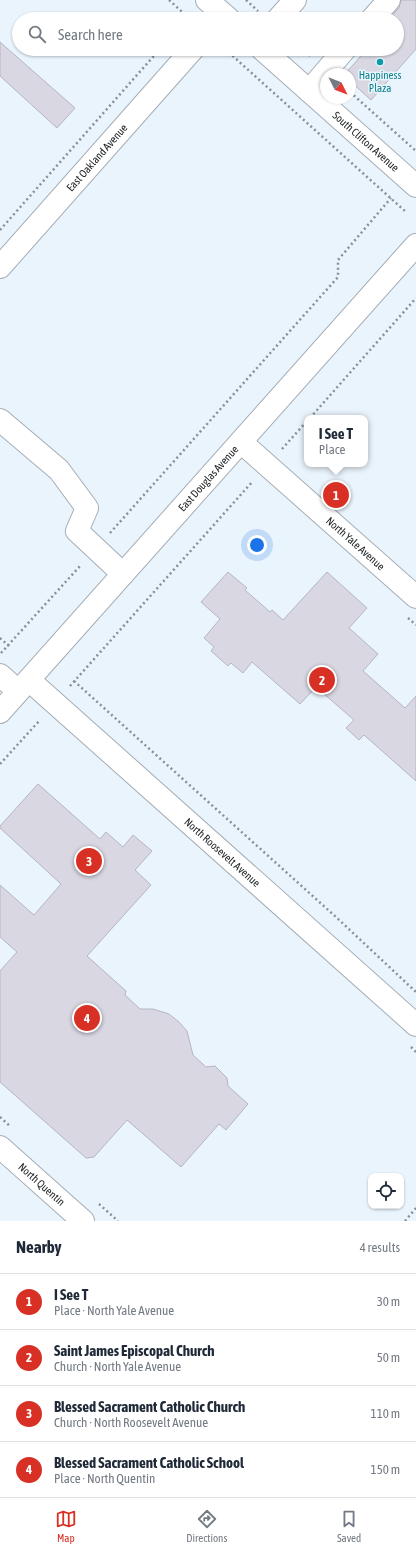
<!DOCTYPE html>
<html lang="en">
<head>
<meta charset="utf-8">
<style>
  :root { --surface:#fff; --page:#f6f6f7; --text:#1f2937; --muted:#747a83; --line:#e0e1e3; --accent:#d93025 }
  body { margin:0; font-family:"Asap Condensed",sans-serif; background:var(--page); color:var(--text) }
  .controls { position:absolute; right:12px; bottom:12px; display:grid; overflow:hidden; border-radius:8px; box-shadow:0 1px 3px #0004 }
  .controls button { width:36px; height:36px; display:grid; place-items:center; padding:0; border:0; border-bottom:1px solid var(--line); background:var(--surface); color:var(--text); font:20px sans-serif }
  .compass { position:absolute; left:320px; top:68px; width:36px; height:36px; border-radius:50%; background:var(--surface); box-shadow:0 1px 3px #0004; rotate:132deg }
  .you { position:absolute; left:257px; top:545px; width:14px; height:14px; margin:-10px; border:3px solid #fff; border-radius:50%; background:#1a73e8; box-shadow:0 0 0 6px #1a73e833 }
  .badge { display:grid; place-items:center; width:26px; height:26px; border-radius:50%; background:var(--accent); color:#fff; font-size:13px; font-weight:700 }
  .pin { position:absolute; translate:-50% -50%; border:2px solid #fff; box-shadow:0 1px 4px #0006 }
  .popup { position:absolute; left:304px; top:415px; width:64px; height:52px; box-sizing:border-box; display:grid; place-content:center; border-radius:8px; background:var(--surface); filter:drop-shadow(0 1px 3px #0005); font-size:13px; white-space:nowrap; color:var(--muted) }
  .popup b { font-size:15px; color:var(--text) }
  .popup::after { content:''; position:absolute; left:50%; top:100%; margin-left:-8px; border:8px solid transparent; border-top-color:var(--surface) }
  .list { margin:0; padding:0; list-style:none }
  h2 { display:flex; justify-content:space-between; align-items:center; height:52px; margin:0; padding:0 16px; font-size:17px }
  h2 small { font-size:13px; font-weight:400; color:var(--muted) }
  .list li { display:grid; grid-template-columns:26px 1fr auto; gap:12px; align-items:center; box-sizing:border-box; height:56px; padding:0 16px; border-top:1px solid var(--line) }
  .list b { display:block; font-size:15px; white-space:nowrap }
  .list p { margin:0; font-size:13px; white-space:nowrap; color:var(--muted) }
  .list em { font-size:13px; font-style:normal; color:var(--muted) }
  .icon { flex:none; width:22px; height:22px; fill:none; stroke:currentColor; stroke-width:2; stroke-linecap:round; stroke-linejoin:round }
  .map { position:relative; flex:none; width:416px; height:1221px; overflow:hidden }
  .search { position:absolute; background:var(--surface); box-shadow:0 1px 3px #0004; left:12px; right:12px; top:12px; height:44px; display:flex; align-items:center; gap:10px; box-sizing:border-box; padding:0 14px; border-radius:22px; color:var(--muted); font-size:15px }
  .sheet { height:276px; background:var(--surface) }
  nav { display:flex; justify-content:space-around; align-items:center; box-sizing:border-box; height:56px; border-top:1px solid var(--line); background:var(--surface); font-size:11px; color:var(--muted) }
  nav a { display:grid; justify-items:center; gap:2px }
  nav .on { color:var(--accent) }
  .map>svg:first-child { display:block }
  .building { fill:#d8d7e2; stroke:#b6b6c0 }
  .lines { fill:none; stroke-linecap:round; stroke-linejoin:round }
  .minor-casing { stroke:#a5adb5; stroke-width:24 }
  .major-casing { stroke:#a5adb5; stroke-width:24 }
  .path { stroke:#899095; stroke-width:2.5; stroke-dasharray:2 3; stroke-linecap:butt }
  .minor { stroke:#fff; stroke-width:22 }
  .major { stroke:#fff; stroke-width:22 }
  .culture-dot { fill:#0f9aa8; stroke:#eaf4fc; stroke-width:1.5 }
  .labels { text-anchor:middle; stroke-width:3; stroke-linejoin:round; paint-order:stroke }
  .culture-label { font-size:11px; fill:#0d838f; stroke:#eaf4fc }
  .street-label { font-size:11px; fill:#1b1f21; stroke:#eaf4fc }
</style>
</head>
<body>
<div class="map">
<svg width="416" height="1221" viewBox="0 0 416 1221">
  <rect width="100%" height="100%" fill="#eaf4fc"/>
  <g class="building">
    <path d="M401,0h15v49l-45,51 -21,-19v-7h-5l22,-25h30v-30h-4l1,-6 5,-5z"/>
    <path d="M0,42l75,66 -18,20 -57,-52z"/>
    <path d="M228,572l19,16 -2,2 25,22 2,-2 11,10 44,-48 40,36 -18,20 29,26 -15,17 42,37 11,-12v85l-52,-46 -5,5 -13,-12 8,-8 -38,-33 -16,17 -48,-42 -9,11 -12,-10 -3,3 -17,-15 3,-4 -10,-9 16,-19 -19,-17z"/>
    <path d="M38,784l62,55 6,-7 17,15 10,-12 19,16 -17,19 16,15 -64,71 39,35 -1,4 15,14h13l16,5 10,8 8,9 6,24 13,12 9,-1 12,12 1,8 20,18 -22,26 -7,-6 -38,43 -54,-47 -33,37 -8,1 -86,-76v-111l17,-19 -17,-15v-52l34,30 27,-31 -61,-56v-2z"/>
  </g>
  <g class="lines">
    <defs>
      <g id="minor">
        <path d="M207,0l22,19"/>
        <path d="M278,19l17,-19"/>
        <path d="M372,19l17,-19"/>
        <path id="s1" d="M262,49l154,137"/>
        <path d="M309,91l36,-42"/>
        <path id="s2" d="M0,267l193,-218"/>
        <path d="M0,420l59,50 28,38 -10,23 46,43"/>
        <path id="s3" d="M241,442l175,155"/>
        <path d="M0,675l18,16"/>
        <path id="s4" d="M29,680l387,345"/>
        <path id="s5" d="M0,1147l83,74"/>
      </g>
      <g id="major">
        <path id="s6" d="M0,712l416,-467"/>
      </g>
    </defs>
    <use href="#minor" class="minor-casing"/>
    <use href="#major" class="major-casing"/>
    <g class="path">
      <path d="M169,0l21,19"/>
      <path d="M246,0l12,11"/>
      <path d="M225,49l181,163"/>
      <path d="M302,49l8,7"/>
      <path d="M350,92l66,59"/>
      <path d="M0,230l160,-181"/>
      <path d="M310,418l106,-120"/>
      <path d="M282,449l25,-28"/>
      <path d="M110,533l228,-256v-17l53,-62"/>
      <path d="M408,618l8,7"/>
      <path d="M0,638l9,8"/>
      <path d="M1,653l80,-88"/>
      <path d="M74,681l262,236 80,75"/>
      <path d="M70,686l183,-205"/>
      <path d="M0,764l40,-44"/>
      <path d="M411,1047l5,5"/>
      <path d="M0,1117l11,10"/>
      <path d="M99,1204l19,17"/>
      <path d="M405,1221l11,-13"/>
    </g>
    <use href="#minor" class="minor"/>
    <use href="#major" class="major"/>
  </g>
  <circle class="culture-dot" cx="380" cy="62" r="4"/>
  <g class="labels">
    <g class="culture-label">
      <text x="380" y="79">Happiness<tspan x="380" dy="13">Plaza</tspan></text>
    </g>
    <g class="street-label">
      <text dy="4" stroke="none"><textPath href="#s1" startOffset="139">South Clifton Avenue</textPath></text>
      <text dy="4" stroke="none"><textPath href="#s2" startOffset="146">East Oakland Avenue</textPath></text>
      <text dy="4" stroke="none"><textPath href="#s6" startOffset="313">East Douglas Avenue</textPath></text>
      <text dy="4" stroke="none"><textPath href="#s3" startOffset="153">North Yale Avenue</textPath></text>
      <text dy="4" stroke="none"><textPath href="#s4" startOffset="259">North Roosevelt Avenue</textPath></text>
      <text dy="4" stroke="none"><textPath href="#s5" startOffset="56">North Quentin</textPath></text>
    </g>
  </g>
</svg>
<div class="controls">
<button><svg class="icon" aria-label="locate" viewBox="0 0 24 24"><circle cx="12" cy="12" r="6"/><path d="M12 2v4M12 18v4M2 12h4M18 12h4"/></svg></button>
</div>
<svg class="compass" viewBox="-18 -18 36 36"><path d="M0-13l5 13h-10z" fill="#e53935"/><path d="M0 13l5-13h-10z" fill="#747a83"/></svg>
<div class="you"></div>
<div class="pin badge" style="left:336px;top:495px">1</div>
<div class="popup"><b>I See T</b>Place</div>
<div class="pin badge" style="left:322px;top:680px">2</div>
<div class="pin badge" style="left:89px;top:861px">3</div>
<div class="pin badge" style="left:87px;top:1018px">4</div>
<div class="search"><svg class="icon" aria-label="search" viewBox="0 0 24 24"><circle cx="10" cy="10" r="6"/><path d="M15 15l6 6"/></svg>Search here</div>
</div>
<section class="sheet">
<h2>Nearby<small>4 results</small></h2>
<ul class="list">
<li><span class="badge">1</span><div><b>I See T</b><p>Place · North Yale Avenue</p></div><em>30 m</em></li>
<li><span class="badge">2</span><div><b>Saint James Episcopal Church</b><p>Church · North Yale Avenue</p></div><em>50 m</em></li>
<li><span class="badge">3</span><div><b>Blessed Sacrament Catholic Church</b><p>Church · North Roosevelt Avenue</p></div><em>110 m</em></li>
<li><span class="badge">4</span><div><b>Blessed Sacrament Catholic School</b><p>Place · North Quentin</p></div><em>150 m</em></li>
</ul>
</section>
<nav>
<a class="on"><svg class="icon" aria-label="map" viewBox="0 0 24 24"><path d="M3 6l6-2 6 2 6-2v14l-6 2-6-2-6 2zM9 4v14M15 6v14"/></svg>Map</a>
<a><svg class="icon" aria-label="directions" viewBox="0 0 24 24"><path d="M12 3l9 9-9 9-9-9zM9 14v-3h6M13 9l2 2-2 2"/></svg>Directions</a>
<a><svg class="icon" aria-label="saved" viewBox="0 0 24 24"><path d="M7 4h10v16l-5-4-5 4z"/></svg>Saved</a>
</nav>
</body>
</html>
